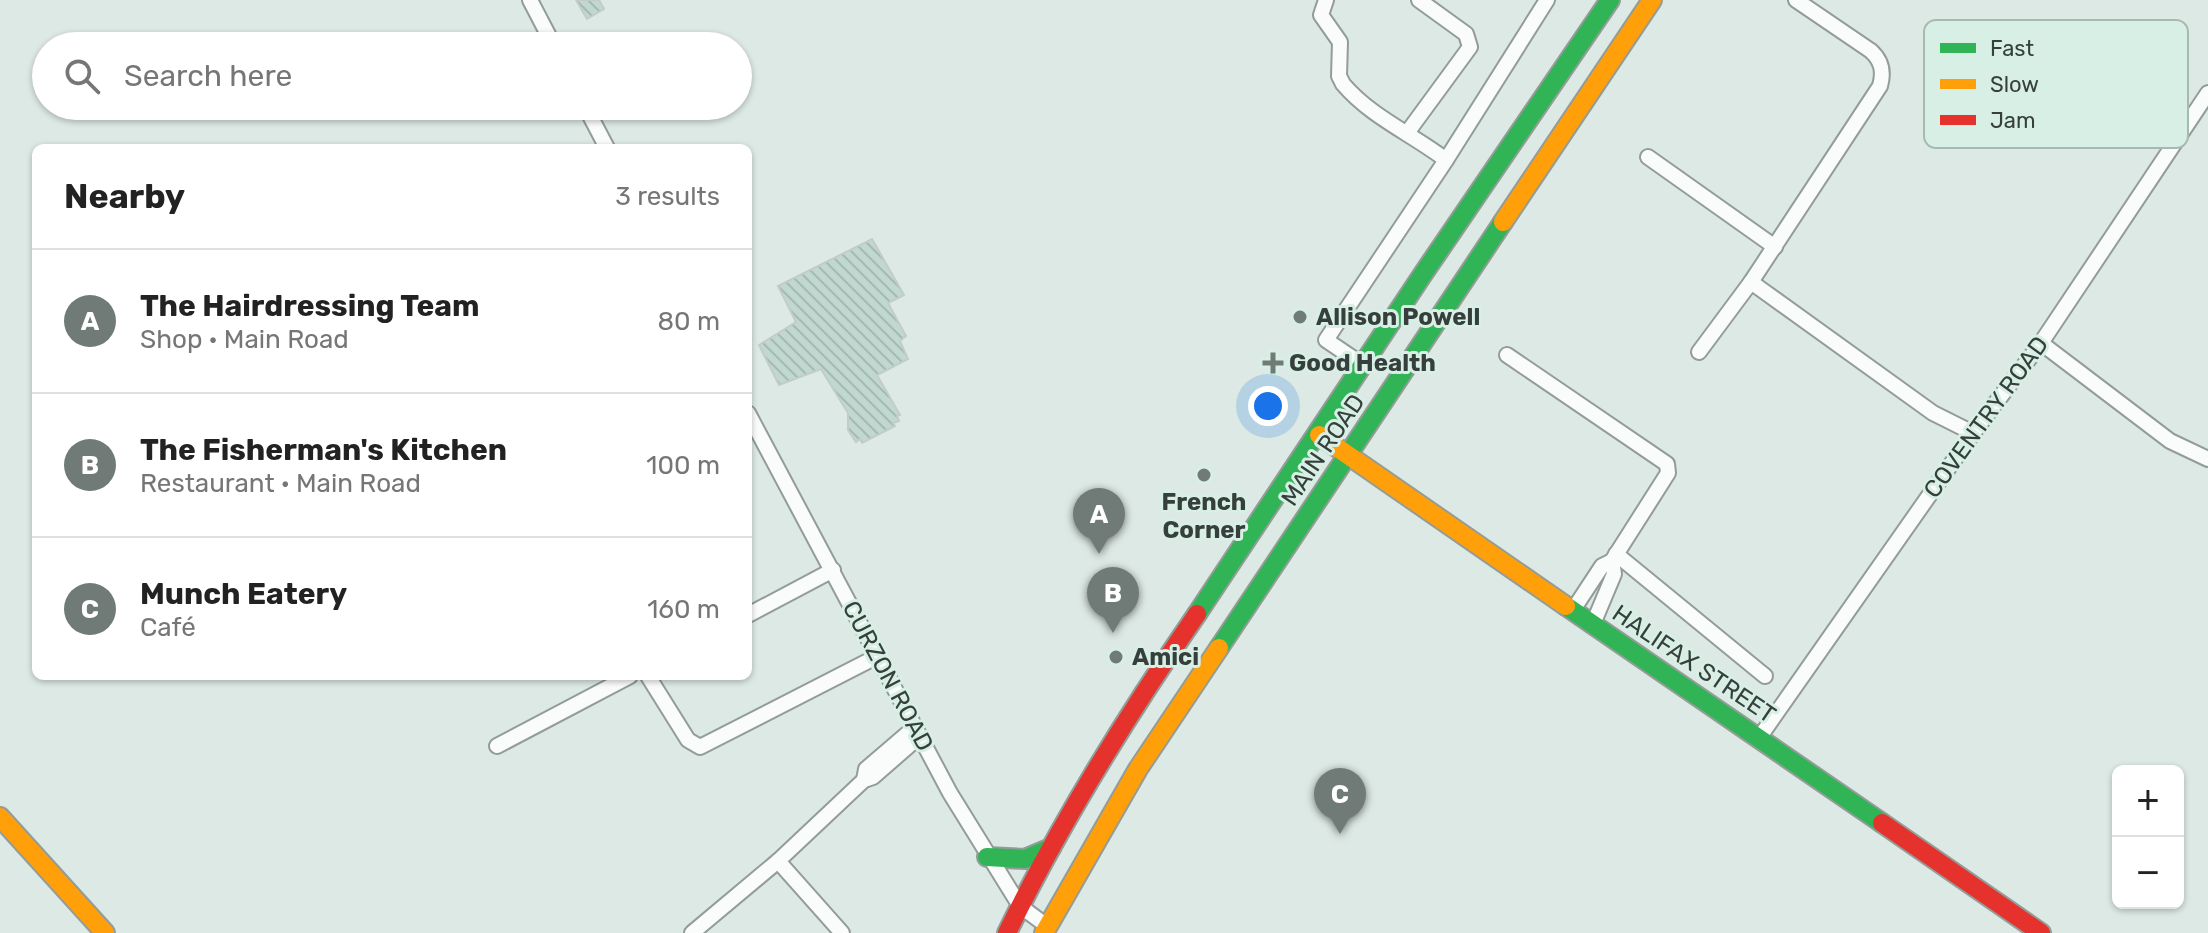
<!DOCTYPE html>
<html lang="en">
<head>
<meta charset="utf-8">
<style>
  :root { --surface:#fff; --page:#f2f2f2; --text:#222; --muted:#767676; --line:#e0e0e0; --accent:#707a77 }
  body { margin:0; font-family:Rubik,sans-serif; background:var(--page); color:var(--text) }
  .controls { position:absolute; right:24px; bottom:24px; display:grid; overflow:hidden; border-radius:12px; box-shadow:0 2px 6px #0004 }
  .controls button { width:72px; height:72px; display:grid; place-items:center; padding:0; border:0; border-bottom:2px solid var(--line); background:var(--surface); color:var(--text); font:40px sans-serif }
  .you { position:absolute; left:1268px; top:406px; width:28px; height:28px; margin:-20px; border:6px solid #fff; border-radius:50%; background:#1a73e8; box-shadow:0 0 0 12px #1a73e833 }
  .badge { display:grid; place-items:center; width:52px; height:52px; border-radius:50%; background:var(--accent); color:#fff; font-size:26px; font-weight:700 }
  .pin { position:absolute; translate:-50% -66px; filter:drop-shadow(0 2px 4px #0008) }
  .pin::after { content:''; position:absolute; top:42px; width:28px; height:24px; background:inherit; clip-path:polygon(0 0,100% 0,50% 100%) }
  .list { margin:0; padding:0; list-style:none }
  h2 { display:flex; justify-content:space-between; align-items:center; height:104px; margin:0; padding:0 32px; font-size:34px }
  h2 small { font-size:26px; font-weight:400; color:var(--muted) }
  .list li { display:grid; grid-template-columns:52px 1fr auto; gap:24px; align-items:center; box-sizing:border-box; height:144px; padding:0 32px; border-top:2px solid var(--line) }
  .list b { display:block; font-size:30px; white-space:nowrap }
  .list p { margin:0; font-size:26px; white-space:nowrap; color:var(--muted) }
  .list em { font-size:26px; font-style:normal; color:var(--muted) }
  .icon { flex:none; width:44px; height:44px; fill:none; stroke:currentColor; stroke-width:2; stroke-linecap:round; stroke-linejoin:round }
  .map { position:relative; flex:none; width:2208px; height:933px; overflow:hidden }
  .search { position:absolute; background:var(--surface); box-shadow:0 2px 6px #0004; left:32px; top:32px; width:720px; height:88px; display:flex; align-items:center; gap:20px; box-sizing:border-box; padding:0 28px; border-radius:44px; color:var(--muted); font-size:30px }
  .panel { position:absolute; background:var(--surface); box-shadow:0 2px 6px #0004; left:32px; top:144px; width:720px; height:536px; border-radius:12px }
  .map>svg:first-child { display:block }
  .building { fill:url(#building-back-hatch); stroke:#c3cdc8; stroke-width:2 }
  .lines { fill:none; stroke-linecap:round; stroke-linejoin:round }
  .street-casing { stroke:#939c98; stroke-width:18 }
  .fast-casing { stroke:#939c98; stroke-width:22 }
  .slow-casing { stroke:#939c98; stroke-width:22 }
  .jam-casing { stroke:#939c98; stroke-width:22 }
  .street { stroke:#fafcfb; stroke-width:14 }
  .fast { stroke:#30b455; stroke-width:18 }
  .slow { stroke:#ff9f0a; stroke-width:18 }
  .jam { stroke:#e5322d; stroke-width:18 }
  .poi-dot { fill:#707a77; stroke:#d7efe5; stroke-width:3 }
  .labels { text-anchor:middle; stroke-width:6; stroke-linejoin:round; paint-order:stroke }
  .poi-label { font-size:24px; font-weight:bold; fill:#363f3c; stroke:#d7efe5; text-anchor:start }
  .street-label { font-size:24px; fill:#363f3c; stroke:#d7efe5 }
  .key { fill:#d7efe5; stroke:#a7bab2; stroke-width:2 }
  .key-label { font-size:22px; fill:#363f3c }
</style>
</head>
<body>
<div class="map">
<svg width="2208" height="933" viewBox="0 0 2208 933">
  <defs>
    <pattern id="building-back-hatch" width="6" height="6" patternUnits="userSpaceOnUse" patternTransform="scale(2)"><rect width="6" height="6" fill="#c0d8cf"/><path d="M-1 5l2 2M0 0l6 6M5-1l2 2" fill="none" stroke="#a6bab3"/></pattern>
  </defs>
  <rect width="100%" height="100%" fill="#dde9e4"/>
  <g class="building">
    <path d="M576,0h23l5,9 -17,10z"/>
    <path d="M872,239l32,56 -16,8 18,33 -6,5 8,18 -31,16 23,40 -3,1 2,5 -6,2 2,3 -33,17 -2,-4 -4,3 -8,-12v-17l-27,-44 -42,16 -20,-40 37,-23 -18,-36z"/>
  </g>
  <g class="lines">
    <defs>
      <g id="street">
        <path d="M530,0l24,46"/>
        <path d="M1326,0l-5,15 19,27 -1,34 4,8c28,33 69,50 103,76l-120,180 37,25"/>
        <path d="M585,106l22,42"/>
        <path d="M1407,133l63,-86 -4,-13 -47,-34"/>
        <path d="M1648,157l127,90"/>
        <path d="M1446,160l101,-160"/>
        <path d="M1751,282l129,-196c4,-14 2,-25 -9,-35l-75,-51"/>
        <path d="M2041,343l129,98 38,18"/>
        <path d="M1699,352l52,-70 182,131 40,20"/>
        <path d="M1507,355l160,109 1,9 -56,88 -10,5 -29,44"/>
        <path d="M748,413l202,380 70,113 27,20"/>
        <path d="M1616,554l149,122"/>
        <path d="M748,615l85,-45"/>
        <path d="M1593,624l21,-50 -2,-13"/>
        <path d="M648,676l40,64 12,7 176,-90"/>
        <path d="M1759,738l214,-305 68,-90 167,-250"/>
        <path d="M497,746l133,-70"/>
        <path d="M864,780l2,-11 49,-42"/>
        <path d="M778,861l64,72"/>
        <path d="M692,933l86,-72 86,-81 9,-3 47,-41"/>
      </g>
      <g id="fast">
        <path d="M1566,606l316,217"/>
        <path d="M1197,614l226,-340 187,-274"/>
        <path d="M1219,648l284,-426"/>
        <path d="M987,857l38,2 26,-11"/>
      </g>
      <g id="slow">
        <path d="M1503,222l149,-222"/>
        <path d="M1319,435l247,171"/>
        <path d="M0,817l105,116"/>
        <path d="M1044,933l94,-164 81,-121"/>
      </g>
      <g id="jam">
        <path d="M1882,823l159,110"/>
        <path d="M1007,933c54,-112 119,-216 190,-319"/>
      </g>
    </defs>
    <use href="#street" class="street-casing"/>
    <use href="#fast" class="fast-casing"/>
    <use href="#slow" class="slow-casing"/>
    <use href="#jam" class="jam-casing"/>
    <use href="#street" class="street"/>
    <use href="#fast" class="fast"/>
    <use href="#slow" class="slow"/>
    <use href="#jam" class="jam"/>
  </g>
  <g class="poi-dot">
    <circle cx="1300" cy="317" r="8"/>
    <path d="M1269 351h8v8h8v8h-8v8h-8v-8h-8v-8h8z"/>
    <circle cx="1204" cy="475" r="8"/>
    <circle cx="1116" cy="657" r="8"/>
  </g>
  <g class="labels">
    <g class="poi-label">
      <text x="1316" y="325">Allison Powell</text>
      <text x="1289" y="371">Good Health</text>
      <text x="1204" y="510" text-anchor="middle">French<tspan x="1204" dy="28">Corner</tspan></text>
      <text x="1132" y="665">Amici</text>
    </g>
    <g class="street-label">
      <text transform="translate(1986 417) rotate(-54)" y="8">COVENTRY ROAD</text>
      <text transform="translate(1323 450) rotate(-56)" y="8">MAIN ROAD</text>
      <text transform="translate(1694 664) rotate(34)" y="8">HALIFAX STREET</text>
      <text transform="translate(888 676) rotate(62)" y="8">CURZON ROAD</text>
    </g>
  </g>
  <rect x="1924" y="20" width="264" height="128" rx="12" class="key"/>
  <rect x="1940" y="43" width="36" height="10" fill="#30b455"/>
  <rect x="1940" y="79" width="36" height="10" fill="#ff9f0a"/>
  <rect x="1940" y="115" width="36" height="10" fill="#e5322d"/>
  <g class="key-label">
    <text x="1990" y="56">Fast</text>
    <text x="1990" y="92">Slow</text>
    <text x="1990" y="128">Jam</text>
  </g>
</svg>
<div class="controls">
<button>+</button>
<button>−</button>
</div>
<div class="you"></div>
<div class="pin badge" style="left:1099px;top:554px">A</div>
<div class="pin badge" style="left:1113px;top:633px">B</div>
<div class="pin badge" style="left:1340px;top:834px">C</div>
<div class="search"><svg class="icon" aria-label="search" viewBox="0 0 24 24"><circle cx="10" cy="10" r="6"/><path d="M15 15l6 6"/></svg>Search here</div>
<section class="panel">
<h2>Nearby<small>3 results</small></h2>
<ul class="list">
<li><span class="badge">A</span><div><b>The Hairdressing Team</b><p>Shop · Main Road</p></div><em>80 m</em></li>
<li><span class="badge">B</span><div><b>The Fisherman's Kitchen</b><p>Restaurant · Main Road</p></div><em>100 m</em></li>
<li><span class="badge">C</span><div><b>Munch Eatery</b><p>Café</p></div><em>160 m</em></li>
</ul>
</section>
</div>
</body>
</html>
